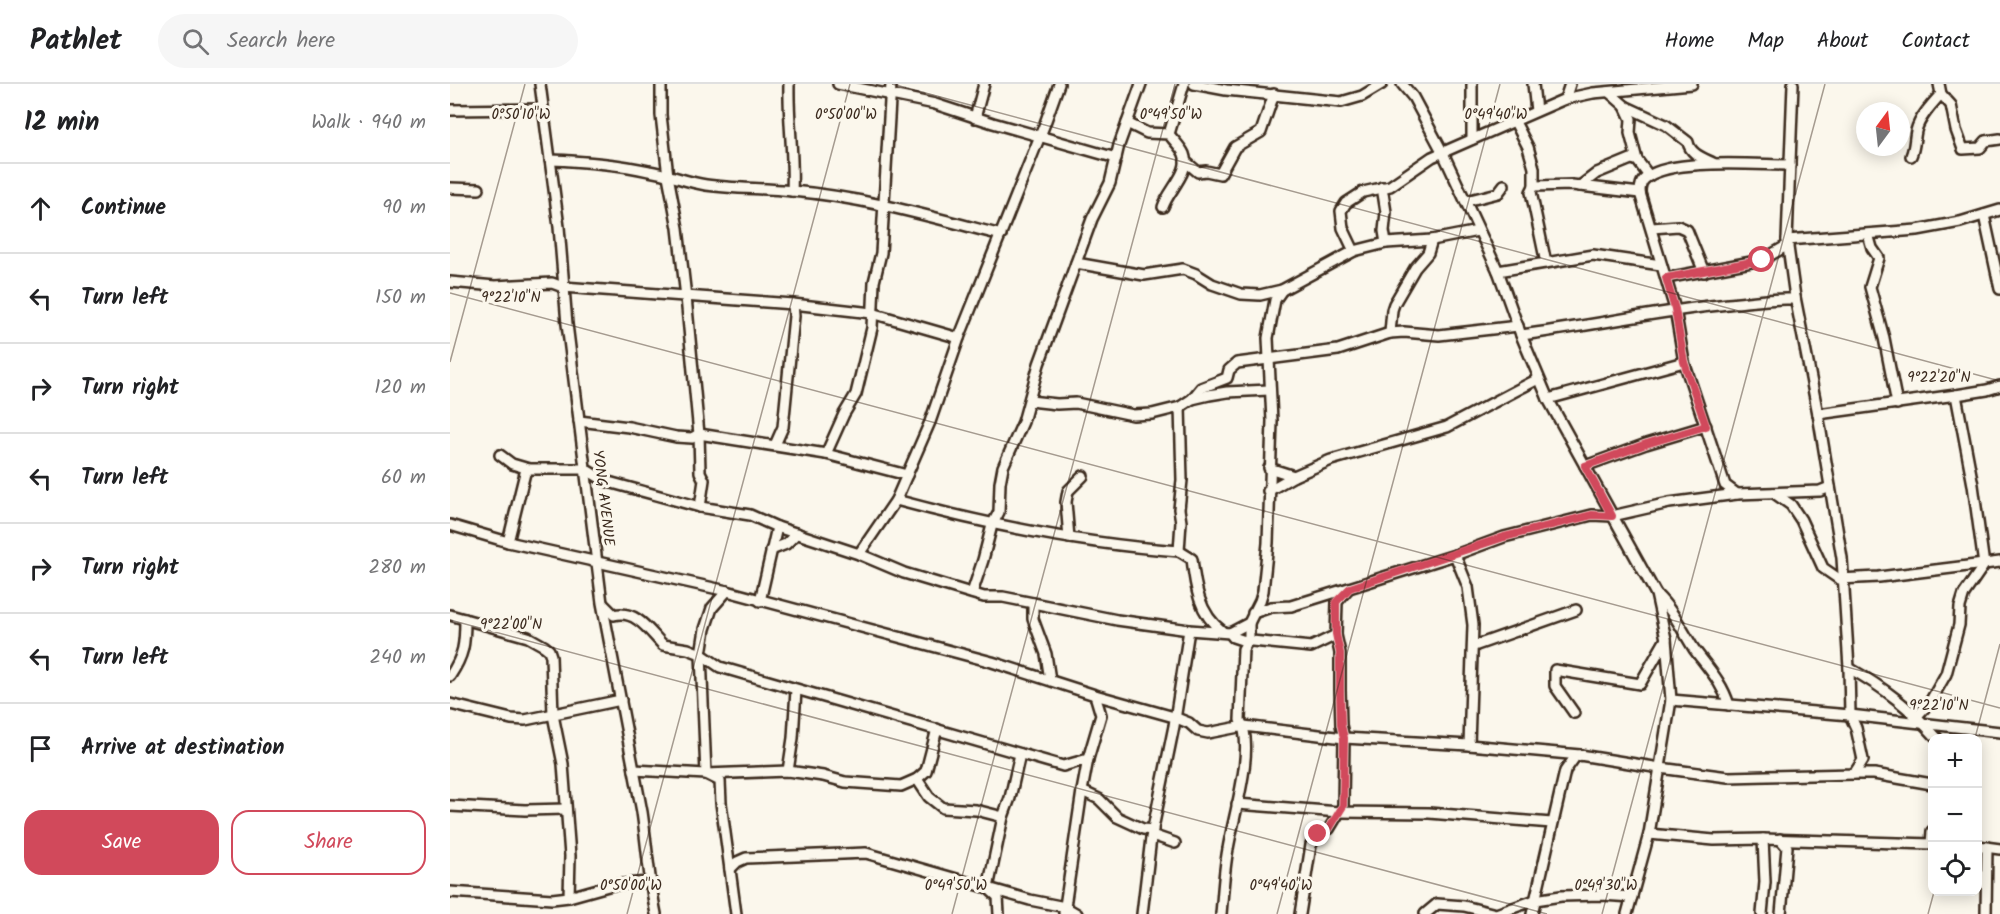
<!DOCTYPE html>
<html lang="en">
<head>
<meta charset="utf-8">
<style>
  :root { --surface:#fff; --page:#f6f6f6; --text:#202124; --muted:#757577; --line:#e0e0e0; --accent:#d1495b }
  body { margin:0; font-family:Kalam,sans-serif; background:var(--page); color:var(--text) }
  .controls { position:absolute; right:18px; bottom:18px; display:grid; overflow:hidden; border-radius:12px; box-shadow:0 3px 15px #0003 }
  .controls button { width:54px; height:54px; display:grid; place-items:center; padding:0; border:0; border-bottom:2px solid var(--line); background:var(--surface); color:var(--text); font:30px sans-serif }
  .compass { position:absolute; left:1406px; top:18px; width:54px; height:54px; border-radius:50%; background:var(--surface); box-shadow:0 3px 15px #0003; rotate:15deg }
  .stop { position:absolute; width:18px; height:18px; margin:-14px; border:4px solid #d1495b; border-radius:50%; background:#fff }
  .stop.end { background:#d1495b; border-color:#fff; box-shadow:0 2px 6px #0008 }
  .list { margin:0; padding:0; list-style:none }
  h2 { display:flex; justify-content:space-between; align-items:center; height:78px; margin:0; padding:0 24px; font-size:26px }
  h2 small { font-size:20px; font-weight:400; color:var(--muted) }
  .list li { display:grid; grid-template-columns:39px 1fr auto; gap:18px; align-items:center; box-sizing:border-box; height:90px; padding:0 24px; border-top:2px solid var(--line) }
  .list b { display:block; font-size:22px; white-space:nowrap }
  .list em { font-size:20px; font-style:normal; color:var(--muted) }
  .actions { display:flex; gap:12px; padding:18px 24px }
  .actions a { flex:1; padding:14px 0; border:2px solid var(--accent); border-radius:18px; text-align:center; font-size:21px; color:var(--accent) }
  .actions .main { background:var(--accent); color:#fff }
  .icon { flex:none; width:33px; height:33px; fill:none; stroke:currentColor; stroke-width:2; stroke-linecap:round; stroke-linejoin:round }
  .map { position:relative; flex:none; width:1550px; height:830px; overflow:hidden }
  header { display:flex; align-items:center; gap:36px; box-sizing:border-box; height:84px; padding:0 30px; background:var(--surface); border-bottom:2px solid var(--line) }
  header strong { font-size:28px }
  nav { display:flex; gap:33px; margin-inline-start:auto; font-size:21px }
  .search { width:420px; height:54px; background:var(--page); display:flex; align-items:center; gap:15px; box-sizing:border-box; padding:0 21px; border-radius:33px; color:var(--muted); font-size:22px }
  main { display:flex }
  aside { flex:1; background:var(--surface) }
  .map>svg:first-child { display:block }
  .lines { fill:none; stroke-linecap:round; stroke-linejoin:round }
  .minor-casing { stroke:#3b2a1e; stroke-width:14 }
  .minor { stroke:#fbf7ec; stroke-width:9 }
  .route { stroke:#d1495b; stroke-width:8 }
  .ticks { fill:none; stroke:#3b2a1e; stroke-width:1.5; stroke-opacity:0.45 }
  .labels { text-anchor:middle; stroke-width:6; stroke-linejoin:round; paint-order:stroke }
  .street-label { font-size:15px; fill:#3b2a1e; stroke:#fbf7ec }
  .ticks-label { font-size:15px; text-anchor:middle; fill:#3b2a1e; stroke:#fbf7ec; stroke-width:6; stroke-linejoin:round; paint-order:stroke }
</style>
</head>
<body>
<header>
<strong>Pathlet</strong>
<div class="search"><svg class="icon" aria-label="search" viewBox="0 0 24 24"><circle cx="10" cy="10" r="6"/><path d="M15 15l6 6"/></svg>Search here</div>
<nav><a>Home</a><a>Map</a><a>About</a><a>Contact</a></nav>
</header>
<main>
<aside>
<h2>12 min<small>Walk · 940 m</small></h2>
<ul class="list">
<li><svg class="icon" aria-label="ahead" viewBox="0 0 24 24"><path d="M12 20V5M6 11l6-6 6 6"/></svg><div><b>Continue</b></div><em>90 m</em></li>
<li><svg class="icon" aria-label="left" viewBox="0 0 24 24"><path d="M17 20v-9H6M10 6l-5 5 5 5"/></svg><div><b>Turn left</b></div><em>150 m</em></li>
<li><svg class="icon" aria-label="right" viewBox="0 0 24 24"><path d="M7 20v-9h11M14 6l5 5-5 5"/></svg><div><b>Turn right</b></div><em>120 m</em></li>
<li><svg class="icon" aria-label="left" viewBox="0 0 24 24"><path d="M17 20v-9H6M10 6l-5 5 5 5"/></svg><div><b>Turn left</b></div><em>60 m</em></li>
<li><svg class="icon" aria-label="right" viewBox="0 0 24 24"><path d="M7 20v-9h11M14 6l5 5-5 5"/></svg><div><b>Turn right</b></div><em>280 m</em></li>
<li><svg class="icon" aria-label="left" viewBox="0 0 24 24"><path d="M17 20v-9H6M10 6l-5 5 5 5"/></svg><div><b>Turn left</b></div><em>240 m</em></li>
<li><svg class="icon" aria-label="arrive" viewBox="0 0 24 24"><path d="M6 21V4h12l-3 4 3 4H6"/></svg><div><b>Arrive at destination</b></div></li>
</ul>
<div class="actions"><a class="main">Save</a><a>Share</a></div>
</aside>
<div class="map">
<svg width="1550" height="830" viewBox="0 0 1550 830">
  <rect width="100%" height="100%" fill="#fbf7ec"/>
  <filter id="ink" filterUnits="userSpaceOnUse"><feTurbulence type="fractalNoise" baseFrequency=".0167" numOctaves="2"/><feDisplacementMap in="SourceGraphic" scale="12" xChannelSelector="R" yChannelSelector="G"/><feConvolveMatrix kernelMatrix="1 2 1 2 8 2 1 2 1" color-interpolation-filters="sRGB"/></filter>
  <g filter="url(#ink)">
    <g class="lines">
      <defs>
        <g id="minor">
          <path d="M90,0l19,143 8,97 35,279 40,209c5,34 7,68 14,102"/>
          <path d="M211,0v31l7,61 10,52 8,69 13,137 1,38 4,8 -4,27"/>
          <path d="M339,0c-1,36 5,71 3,107"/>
          <path d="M388,0l97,20 58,19 123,35"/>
          <path d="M744,0l32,6 115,12 21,-6 20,-12"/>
          <path d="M952,0l11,13 30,56 55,118 23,64 27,64 108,195 10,45 5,61 -22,134 -22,80"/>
          <path d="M1022,0v55"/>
          <path d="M1083,0l3,27"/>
          <path d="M1489,0l2,10 10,11 5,25 7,19 17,-1 6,-7 14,-2"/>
          <path d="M1159,8l16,14 6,13 -1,14 7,27 12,16"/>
          <path d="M1115,15l5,-15"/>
          <path d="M1175,22l41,19 22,17c2,12 15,16 25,21"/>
          <path d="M0,26l93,-1"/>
          <path d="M525,34l9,-34"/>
          <path d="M1064,36l14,27 6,21v18"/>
          <path d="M677,39l20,10 22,1 15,-50"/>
          <path d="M1461,72c4,-9 3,-16 5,-25 3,-13 16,-27 25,-37"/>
          <path d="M100,76c31,1 68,4 99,11 19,3 37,11 57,14 29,4 58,3 86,6 71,6 140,26 209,44"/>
          <path d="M735,77l13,11 8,-1 14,3 15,-27 26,-15 13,-38"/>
          <path d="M1130,102l17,-13 34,-14 6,1"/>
          <path d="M932,103l4,25 -2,19 2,12"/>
          <path d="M0,104l29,1"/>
          <path d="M1016,117l32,-8 6,-8"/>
          <path d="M713,123c5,-16 28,-36 21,-53 -3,-7 -11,-14 -15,-20"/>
          <path d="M1534,131l16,74"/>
          <path d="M1202,144l26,-2 9,4 17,42"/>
          <path d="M1418,150l4,14 7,10 -9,29 14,51 13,66"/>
          <path d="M1337,156l130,-10 43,-8 40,-12"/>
          <path d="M904,167l-11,-23 -2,-17 5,-8 17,-11 27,-6 42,-29 133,-58 28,-6 99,-9"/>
          <path d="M626,179l68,12 39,-6 13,5 16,10 29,10 19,1 22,-5 72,-39 32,-8 46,-3 46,-9"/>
          <path d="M1096,179l-15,-71 3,-6 38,-1 68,8"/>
          <path d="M1048,187l95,-16 68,10"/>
          <path d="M1216,194l96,-18 26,-15"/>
          <path d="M0,198l45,4 57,-3 11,4 230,17 79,9 87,25"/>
          <path d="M940,249l2,-23 2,-6 21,-36 13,-15 4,-13"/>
          <path d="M1071,251c69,-9 137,-24 207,-31 22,-2 42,-6 64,-5l3,-2"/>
          <path d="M742,315l9,-11 26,-10 2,-8 8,-7 101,-13 52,-17 14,-1 35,3 79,-9"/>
          <path d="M1098,315l136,-37"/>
          <path d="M580,317l27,3 19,-1 57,12 19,-1 28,-7 12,-8 17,-4 18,-3 42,-2"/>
          <path d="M1368,330l138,-19 31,-5 13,-4"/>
          <path d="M129,337l50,6 47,10 16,1 7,-4 127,20 81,21"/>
          <path d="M325,361l8,-18 11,-111 -1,-12"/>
          <path d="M376,370l18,-40 12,-20 16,-66 2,-46 7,-29 10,-169"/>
          <path d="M50,371l12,9 17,5"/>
          <path d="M1135,382l61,-22 60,-18"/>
          <path d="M819,384l25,8"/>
          <path d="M818,407l26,-15 37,-16 116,-33 91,-48"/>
          <path d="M1324,409l17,12 10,15 22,48 16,11 40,-2 121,-15"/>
          <path d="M1287,410l-12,-9 -41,-123 -9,-53 -35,-116c0,-7 1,-12 7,-16 27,-19 109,-12 143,-12"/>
          <path d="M446,416c92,25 187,44 283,51l2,-29 -2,-13 3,-29 -2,-73"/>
          <path d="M0,441l58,17 219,49 265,71 103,33 79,22 15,6 9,8 10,2 36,-7 100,12 125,7 111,10"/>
          <path d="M619,454l-3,-36 2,-11 15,-15"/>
          <path d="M58,458l17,-69 4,-4h56l20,12 95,26 50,8 27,12 82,27 45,19 80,24h19l114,23 72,10 41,3 19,-10 11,-22 3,-10 5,-48 4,-122 -4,-83 7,-38 7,-10"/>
          <path d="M321,466l15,-6 11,-11"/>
          <path d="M729,467l13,8c3,27 7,55 30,72"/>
          <path d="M409,470l37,-54 34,-78 29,-84 85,-212 15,-42"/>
          <path d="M1005,471l13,32 5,38 -4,120"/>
          <path d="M277,507l-15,17 -7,21 -4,25 5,120 14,7 1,22 15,111"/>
          <path d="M522,509l11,-33 9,-35 7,-13 1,-29 3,-16 20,-45 16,-58 53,-145 18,-36 9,-38 22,-61"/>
          <path d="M1206,510c17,16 26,36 38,55 14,19 28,33 35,56"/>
          <path d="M310,517l17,-74"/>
          <path d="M583,519v16l13,35 4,26"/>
          <path d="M153,520l11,11c22,-6 36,17 49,30l25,4 13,5 19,13 343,99 25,-7"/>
          <path d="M803,529l18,-6 20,-1 164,-51 49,-18 88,-22 20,1 57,-13 68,-9 83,-3 10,-4"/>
          <path d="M0,531l78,22 16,9 5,4 2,6 2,59 10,49 7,92 -1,41"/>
          <path d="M780,549l3,4 9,3 69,7 25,-12"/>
          <path d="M1024,562l102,-36"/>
          <path d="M1399,584c36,20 61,40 88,70"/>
          <path d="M0,592c14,-21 15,-32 15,-57"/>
          <path d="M1221,616l179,15 150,17"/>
          <path d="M0,620l61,15 14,1 96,-20"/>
          <path d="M1124,629l-19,-27v-16l85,14 26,-45"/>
          <path d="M1467,632l13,-14 16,-28 13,-49 1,-18 4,-13 20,-29 -11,-80 -17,-90"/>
          <path d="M184,686l72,4 82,-3 35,5 22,6 56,4 16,-7 9,-8 11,-42"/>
          <path d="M338,687l5,-33 3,-48"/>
          <path d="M1404,690h20l58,10"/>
          <path d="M467,695l12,18 14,11 33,2 27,7"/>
          <path d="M632,707l17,8 18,18 26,12 10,1"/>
          <path d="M787,720l102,8 90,1 123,10"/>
          <path d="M0,722l75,4 41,-1"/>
          <path d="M1199,750l65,6 49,-1 169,5"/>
          <path d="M702,751l23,8"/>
          <path d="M1330,755l7,8 -6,67"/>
          <path d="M1481,760l1,-13"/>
          <path d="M1528,762l22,3"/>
          <path d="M280,785l7,-7 9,-4 120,-5 164,47 35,7 12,7"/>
          <path d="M0,808l102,7 17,-2 43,-12 37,-3"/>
          <path d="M614,829l18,-122 6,-32 13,-44 -6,-20"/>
          <path d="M549,830l-1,-17 -10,-9 15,-71 7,-19 10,-44"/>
          <path d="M692,830l9,-76 23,-112 15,-96"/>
          <path d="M771,830c2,-22 3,-44 7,-65 5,-32 28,-102 12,-129l3,-71 6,-10v-16"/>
          <path d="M850,830l11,-69 7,-11 11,-5 14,-23 1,-68 -3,-13 -1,-35v-37l-4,-18 1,-33 11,-13"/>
          <path d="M975,830l12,-10 27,2 32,8 39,-14 26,-4 41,-1 30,2"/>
          <path d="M1082,830l33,-143 10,-14 5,-2 80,13 68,9 126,-3 9,-14 -7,-32 -6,-13 -1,-47 -7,-110 -24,-144 -23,-117 -8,-57 6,-156"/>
          <path d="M1312,830l3,-32 -2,-43"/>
          <path d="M1536,830l1,-67"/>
        </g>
      </defs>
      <use href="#minor" class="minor-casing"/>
      <use href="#minor" class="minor"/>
    </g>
  </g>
  <g class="lines" filter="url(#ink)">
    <path class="route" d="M868,750l11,-5 14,-23 1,-68 -3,-13 -1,-35v-37l-4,-19v-32l14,-14 154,-51 88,-22 20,1 -27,-50 61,-22 60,-18 -22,-64 -9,-53 -9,-31 96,-18"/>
  </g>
  <path class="ticks" d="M442,0l1108,297M0,209l1550,415M0,278l75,-278M0,536l1097,294M1525,654l25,-94M177,830l223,-830M502,830l223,-830M827,830l223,-830M1152,830l223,-830M1478,830l6,-22"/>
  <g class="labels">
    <g class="street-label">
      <text transform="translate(154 414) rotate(83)" y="5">YONG AVENUE</text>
    </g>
  </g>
  <g class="ticks-label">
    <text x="396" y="35">0°50'00"W</text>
    <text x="721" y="35">0°49'50"W</text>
    <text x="1046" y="35">0°49'40"W</text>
    <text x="71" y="35">0°50'10"W</text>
    <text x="61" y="218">9°22'10"N</text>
    <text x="1489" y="298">9°22'20"N</text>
    <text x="61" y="545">9°22'00"N</text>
    <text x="1489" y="626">9°22'10"N</text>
    <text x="181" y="806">0°50'00"W</text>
    <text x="506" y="806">0°49'50"W</text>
    <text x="831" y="806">0°49'40"W</text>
    <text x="1156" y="806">0°49'30"W</text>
  </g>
</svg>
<div class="controls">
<button>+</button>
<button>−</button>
<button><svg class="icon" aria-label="locate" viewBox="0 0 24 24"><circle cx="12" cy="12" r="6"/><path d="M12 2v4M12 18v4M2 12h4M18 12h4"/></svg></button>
</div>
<svg class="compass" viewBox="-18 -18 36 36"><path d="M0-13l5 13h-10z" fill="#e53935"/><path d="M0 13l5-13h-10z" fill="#757577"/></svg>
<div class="stop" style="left:1312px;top:176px"></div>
<div class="stop end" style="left:868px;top:750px"></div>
</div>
</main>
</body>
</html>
